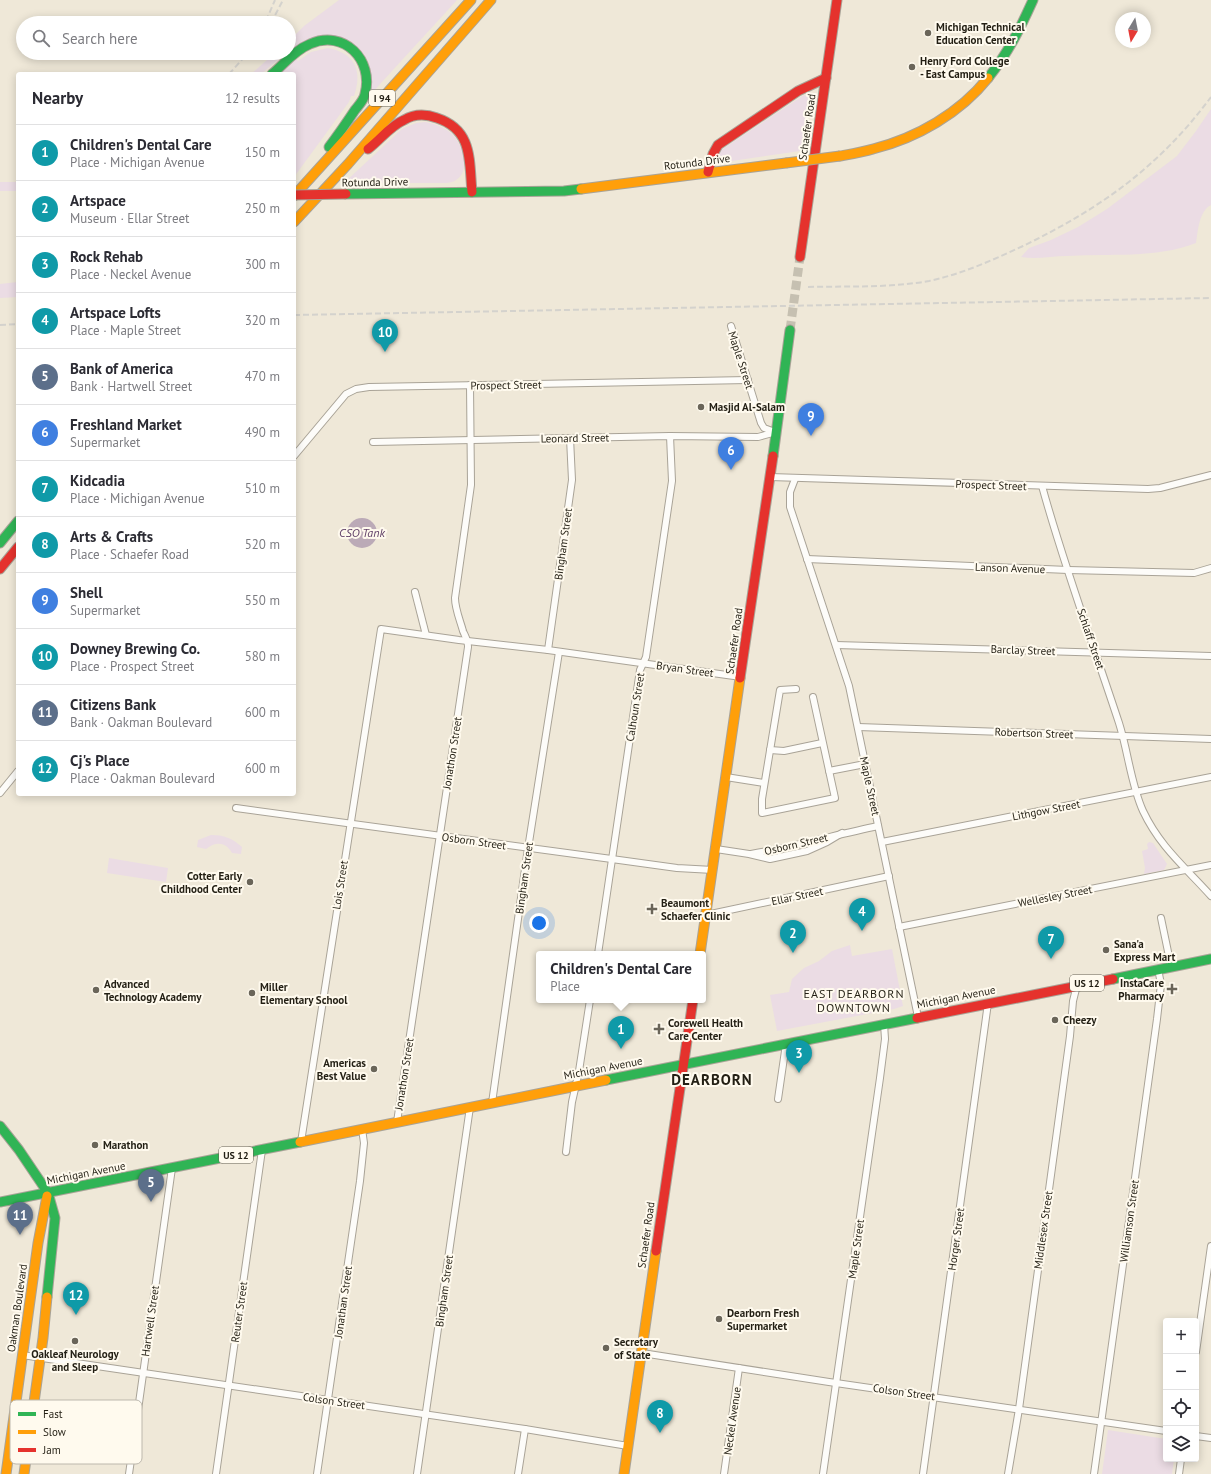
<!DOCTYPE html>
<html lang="en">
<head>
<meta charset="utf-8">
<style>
  :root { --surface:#fff; --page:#f2f2f3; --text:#2b2b33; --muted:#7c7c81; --line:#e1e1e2; --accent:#b45309 }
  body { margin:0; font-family:"PT Sans",sans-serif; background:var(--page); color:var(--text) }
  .controls { position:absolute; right:12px; bottom:12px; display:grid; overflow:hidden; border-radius:4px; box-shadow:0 2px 10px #0003 }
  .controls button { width:36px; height:36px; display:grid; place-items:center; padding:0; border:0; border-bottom:1px solid var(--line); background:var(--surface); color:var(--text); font:20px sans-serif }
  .compass { position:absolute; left:1115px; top:12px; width:36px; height:36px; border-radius:50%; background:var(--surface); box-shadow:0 2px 10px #0003; rotate:190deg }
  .you { position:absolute; left:539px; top:923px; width:14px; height:14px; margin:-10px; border:3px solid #fff; border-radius:50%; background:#1a73e8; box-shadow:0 0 0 6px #1a73e833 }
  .badge { display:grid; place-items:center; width:26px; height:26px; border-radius:50%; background:var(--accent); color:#fff; font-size:13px; font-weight:700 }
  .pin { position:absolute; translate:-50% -33px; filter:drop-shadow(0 1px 2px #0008) }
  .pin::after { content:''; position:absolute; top:21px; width:14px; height:12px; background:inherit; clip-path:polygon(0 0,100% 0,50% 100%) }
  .popup { position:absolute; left:536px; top:951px; width:170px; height:52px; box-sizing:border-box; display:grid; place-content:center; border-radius:4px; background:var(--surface); filter:drop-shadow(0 1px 3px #0005); font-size:13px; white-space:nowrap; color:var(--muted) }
  .popup b { font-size:15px; color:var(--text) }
  .popup::after { content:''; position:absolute; left:50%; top:100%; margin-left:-8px; border:8px solid transparent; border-top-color:var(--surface) }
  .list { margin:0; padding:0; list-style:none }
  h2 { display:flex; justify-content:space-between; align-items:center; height:52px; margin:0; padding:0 16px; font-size:17px }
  h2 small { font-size:13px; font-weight:400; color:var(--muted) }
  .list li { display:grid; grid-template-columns:26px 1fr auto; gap:12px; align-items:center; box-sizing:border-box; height:56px; padding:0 16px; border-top:1px solid var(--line) }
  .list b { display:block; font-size:15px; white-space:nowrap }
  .list p { margin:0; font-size:13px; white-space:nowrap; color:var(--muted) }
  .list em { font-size:13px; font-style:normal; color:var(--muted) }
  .icon { flex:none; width:22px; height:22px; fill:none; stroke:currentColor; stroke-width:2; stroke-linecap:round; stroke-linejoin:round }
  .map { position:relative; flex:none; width:1211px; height:1474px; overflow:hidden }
  .search { position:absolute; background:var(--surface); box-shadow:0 2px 10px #0003; left:16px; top:16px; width:280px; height:44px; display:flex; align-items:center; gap:10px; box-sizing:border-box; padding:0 14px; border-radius:22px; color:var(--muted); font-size:15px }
  .panel { position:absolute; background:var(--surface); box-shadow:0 2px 10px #0003; left:16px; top:72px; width:280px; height:724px; border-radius:4px }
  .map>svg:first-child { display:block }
  .green { fill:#ebdce4 }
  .water { fill:#bbaab7 }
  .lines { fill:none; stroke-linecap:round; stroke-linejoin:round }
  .secondary-tunnel { stroke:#c6c0b1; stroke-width:9; stroke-dasharray:9 4.5; stroke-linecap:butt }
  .street-casing { stroke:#a9a397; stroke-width:8 }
  .fast-casing { stroke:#a9a397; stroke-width:11 }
  .slow-casing { stroke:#a9a397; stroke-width:11 }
  .jam-casing { stroke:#a9a397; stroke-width:11 }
  .street { stroke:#fdfcf9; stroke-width:6 }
  .fast { stroke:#30b455; stroke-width:9 }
  .slow { stroke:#ff9f0a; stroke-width:9 }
  .jam { stroke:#e5322d; stroke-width:9 }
  .rail { stroke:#d4d2cd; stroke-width:2; stroke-dasharray:6 3; stroke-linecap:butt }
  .slow-bridge-casing { stroke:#a9a397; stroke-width:11; stroke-linecap:butt }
  .jam-bridge-casing { stroke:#a9a397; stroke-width:11; stroke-linecap:butt }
  .slow-bridge { stroke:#ff9f0a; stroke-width:9 }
  .jam-bridge { stroke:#e5322d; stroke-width:9 }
  .poi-dot { fill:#6a6559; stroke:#fffaee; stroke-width:1.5 }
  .labels { text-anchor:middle; stroke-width:4; stroke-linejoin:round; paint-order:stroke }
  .shield { fill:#fffaee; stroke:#656155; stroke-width:1 }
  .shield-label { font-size:10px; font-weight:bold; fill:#231f14 }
  .poi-label { font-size:11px; font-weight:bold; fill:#231f14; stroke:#fffaee; text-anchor:start }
  .street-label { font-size:11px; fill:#231f14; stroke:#fffaee }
  .water-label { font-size:12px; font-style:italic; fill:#624269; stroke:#fffaee }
  .neighbourhood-label { font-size:12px; letter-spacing:1px; fill:#231f14; stroke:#fffaee }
  .district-label { font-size:15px; font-weight:bold; letter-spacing:1px; fill:#231f14; stroke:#fffaee }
  .key { fill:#fffaee; stroke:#bdb8ad; stroke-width:1 }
  .key-label { font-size:11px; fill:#231f14 }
</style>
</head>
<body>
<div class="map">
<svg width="1211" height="1474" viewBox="0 0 1211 1474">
  <rect width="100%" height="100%" fill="#efe8d8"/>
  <g class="green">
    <path d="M339,0h118l-87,95c3,-29 1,-37 -21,-55l-60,11v-10l15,-15z"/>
    <path d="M328,48c27,5 35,23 26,48h-3l-2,6 -55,75v-103h-16l18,-15 2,2 13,-9z"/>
    <path d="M275,53h11l-25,21h-10z"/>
    <path d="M804,95l5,2 -8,52 -1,2 -75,11 -4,-2 -2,-5 2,-5z"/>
    <path d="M1211,109v96c-12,6 -13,26 -15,38 -41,16 -86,10 -129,13 -15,0 -31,4 -46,1l8,-9 22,-8 27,-13 29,-18 70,-53 19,-25z"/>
    <path d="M425,122c10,2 19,5 26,11 11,9 21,38 5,47 -2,2 -6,2 -9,3h-103l58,-54 14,-6z"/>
    <rect x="0" y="182" width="18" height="9"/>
    <path d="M18,282v15l-18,1v-14z"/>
    <path d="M211,835c13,0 21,3 31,12l-1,7 -9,-1c-6,-11 -16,-12 -26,-4l-9,-2 1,-7z"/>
    <path d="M1149,842l4,1 14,21 -3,6 -20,4 1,-6 -3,-17 6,-2 -1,-5z"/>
    <path d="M109,858l59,10 -2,14 -59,-9z"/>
    <path d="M850,945l2,11 40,-7 11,57 -9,3 -117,22 -7,-36 19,-3 3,-13 12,-11 15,-7 13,-10z"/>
    <path d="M1108,1430l58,9v20h8l-2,15h-70z"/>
  </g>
  <circle class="water" cx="362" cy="533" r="15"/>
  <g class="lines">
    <path class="secondary-tunnel" d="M790,330l10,-73"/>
    <defs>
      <g id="street">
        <path d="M731,326l30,97 3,5 11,4"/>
        <path d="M373,442l297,-6 88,1 18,-5"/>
        <path d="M294,456l52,-62 10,-5 13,-2 379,-7"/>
        <path d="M770,477l378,12 12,-1 51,-13"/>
        <path d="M795,479l-5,13v15l59,179 69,331"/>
        <path d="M1042,486c22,80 51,158 77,237 9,28 12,62 24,88 17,36 42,56 68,85"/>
        <path d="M807,559l261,11 126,3 17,-5"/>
        <path d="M415,592l11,43"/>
        <path d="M836,645l375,11"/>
        <path d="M548,650l24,-170 -2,-42"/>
        <path d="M796,689l-16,1 -18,109v14l73,-15 -22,-101"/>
        <path d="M858,727l353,12"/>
        <path d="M770,750l14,1 38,-8"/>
        <path d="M829,771l36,-7"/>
        <path d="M726,777l38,6"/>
        <path d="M0,793l18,-22"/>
        <path d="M236,808l383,52 58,8 36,2"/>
        <path d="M882,842l329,-65"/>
        <path d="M716,849l33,5 21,5 37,-8 20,-9 15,-9"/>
        <path d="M751,854c42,-7 84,-19 127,-28"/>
        <path d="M706,915l183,-39"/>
        <path d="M1161,918l10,48"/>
        <path d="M899,927l312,-62"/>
        <path d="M598,954l42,-284 6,-13 26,-176 -2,-45"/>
        <path d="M778,1099l8,-55"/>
        <path d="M492,1103l35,-248 32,-203"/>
        <path d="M397,1122l71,-475c0,-7 -3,-11 -5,-16 -3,-11 -8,-22 -8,-33l16,-113 -1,-100"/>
        <path d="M301,1142l80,-513 78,11 89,10 193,27"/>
        <path d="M566,1152l6,-50 7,-31 11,-71"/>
        <path d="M1196,1352l15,-106"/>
        <path d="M642,1353l187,29 337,49"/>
        <path d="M22,1355l503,74 103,17"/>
        <path d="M1196,1436l15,2"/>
        <path d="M129,1474l43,-306"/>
        <path d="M216,1474l46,-324"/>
        <path d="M317,1474l43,-293 4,-38 -2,-14"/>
        <path d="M417,1474l53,-367"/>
        <path d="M518,1474l7,-45"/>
        <path d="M724,1474l15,-106"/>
        <path d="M823,1474l57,-396 5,-39 -1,-15"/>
        <path d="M923,1474l65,-471"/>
        <path d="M1008,1474l11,-65 51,-373 3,-35 4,-16"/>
        <path d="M1094,1474l63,-455 4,-35 -3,-15"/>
        <path d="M1179,1474l2,-15"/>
      </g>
      <g id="fast">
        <path d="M272,74c12,-10 23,-24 38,-30 34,-15 64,16 55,50 -1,6 -6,11 -10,16 -8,12 -17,25 -26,37"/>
        <path d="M988,78c20,-25 32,-49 45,-78"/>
        <path d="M346,194l218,-3 17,-2"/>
        <path d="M773,456l17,-126"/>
        <path d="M0,543l18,-22"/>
        <path d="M1113,979l98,-20"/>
        <path d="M606,1080l311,-62"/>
        <path d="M0,1126l19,24 29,43 7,25 -8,79"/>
        <path d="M0,1202l300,-60"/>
      </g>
      <g id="slow">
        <path d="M840,156c11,-2 23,-4 33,-7 44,-11 87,-36 115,-71"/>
        <path d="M581,189l205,-26"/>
        <path d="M294,196l177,-196"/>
        <path d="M294,222l54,-58 143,-164"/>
        <path d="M700,954l40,-276"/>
        <path d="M300,1142l306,-62"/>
        <path d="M6,1474l32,-231 9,-47"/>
        <path d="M24,1474l19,-136 4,-41"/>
        <path d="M624,1474l32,-223"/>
      </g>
      <g id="jam">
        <path d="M368,149c12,-9 22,-23 36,-29 10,-6 22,-6 33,-2 36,12 32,42 35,74"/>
        <path d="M708,172l5,-18 5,-9 80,-54 28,-13"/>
        <path d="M800,257l37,-257"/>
        <path d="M0,569l18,-22"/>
        <path d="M740,678l33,-222"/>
        <path d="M917,1018l196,-39"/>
        <path d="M656,1251l37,-251"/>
      </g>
    </defs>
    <use href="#street" class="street-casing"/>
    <use href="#fast" class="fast-casing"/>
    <use href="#slow" class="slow-casing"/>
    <use href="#jam" class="jam-casing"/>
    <use href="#street" class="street"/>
    <use href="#fast" class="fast"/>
    <use href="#slow" class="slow"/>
    <use href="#jam" class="jam"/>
    <g class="rail">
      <path d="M266,21l9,-21"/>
      <path d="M271,23l12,-23"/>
      <path d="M229,74l19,-21"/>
      <path d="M808,287c41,-1 81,1 121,-6 33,-7 64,-21 94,-35 78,-38 136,-79 188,-149"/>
      <path d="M294,315l917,-17"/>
      <path d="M0,325l18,-1"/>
    </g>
    <defs>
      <path id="slow-bridge" d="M786,163l54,-7"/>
      <path id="jam-bridge" d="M294,195l52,-1"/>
    </defs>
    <use href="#slow-bridge" class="slow-bridge-casing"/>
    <use href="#jam-bridge" class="jam-bridge-casing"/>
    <use href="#slow-bridge" class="slow-bridge"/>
    <use href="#jam-bridge" class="jam-bridge"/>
  </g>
  <g class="poi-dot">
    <circle cx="928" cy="33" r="4"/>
    <circle cx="912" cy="67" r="4"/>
    <circle cx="701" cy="407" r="4"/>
    <circle cx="250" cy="882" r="4"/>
    <path d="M650 903h4v4h4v4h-4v4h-4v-4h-4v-4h4z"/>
    <circle cx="1106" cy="950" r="4"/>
    <path d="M1170 983h4v4h4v4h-4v4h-4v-4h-4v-4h4z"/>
    <circle cx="96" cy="990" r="4"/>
    <circle cx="252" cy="993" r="4"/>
    <circle cx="1055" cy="1020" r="4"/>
    <path d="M657 1023h4v4h4v4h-4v4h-4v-4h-4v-4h4z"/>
    <circle cx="374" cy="1069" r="4"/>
    <circle cx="95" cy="1145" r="4"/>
    <circle cx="719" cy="1319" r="4"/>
    <circle cx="75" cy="1341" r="4"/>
    <circle cx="606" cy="1348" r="4"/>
  </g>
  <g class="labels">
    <g class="shield">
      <rect x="369" y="90" width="26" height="16" rx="3"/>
      <rect x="1070" y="975" width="34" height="16" rx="3"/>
      <rect x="219" y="1147" width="34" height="16" rx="3"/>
    </g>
    <g class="shield-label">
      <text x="382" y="102">I 94</text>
      <text x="1087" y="987">US 12</text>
      <text x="236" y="1159">US 12</text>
    </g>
    <g class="poi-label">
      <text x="936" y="31">Michigan Technical<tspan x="936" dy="13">Education Center</tspan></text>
      <text x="920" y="65">Henry Ford College<tspan x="920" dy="13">- East Campus</tspan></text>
      <text x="709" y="411">Masjid Al-Salam</text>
      <text x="242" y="880" text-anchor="end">Cotter Early<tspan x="242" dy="13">Childhood Center</tspan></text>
      <text x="661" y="907">Beaumont<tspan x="661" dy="13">Schaefer Clinic</tspan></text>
      <text x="1114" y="948">Sana'a<tspan x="1114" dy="13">Express Mart</tspan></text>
      <text x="1164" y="987" text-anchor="end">InstaCare<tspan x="1164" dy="13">Pharmacy</tspan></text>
      <text x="104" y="988">Advanced<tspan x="104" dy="13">Technology Academy</tspan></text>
      <text x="260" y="991">Miller<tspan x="260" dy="13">Elementary School</tspan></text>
      <text x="1063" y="1024">Cheezy</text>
      <text x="668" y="1027">Corewell Health<tspan x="668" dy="13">Care Center</tspan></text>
      <text x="366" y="1067" text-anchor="end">Americas<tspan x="366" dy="13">Best Value</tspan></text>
      <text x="103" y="1149">Marathon</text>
      <text x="727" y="1317">Dearborn Fresh<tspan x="727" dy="13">Supermarket</tspan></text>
      <text x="614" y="1346">Secretary<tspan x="614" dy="13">of State</tspan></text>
      <text x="75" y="1358" text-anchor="middle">Oakleaf Neurology<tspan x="75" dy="13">and Sleep</tspan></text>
    </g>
    <g class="street-label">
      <text transform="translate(807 127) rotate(-82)" y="4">Schaefer Road</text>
      <text transform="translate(697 162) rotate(-7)" y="4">Rotunda Drive</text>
      <text transform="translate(375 182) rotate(-1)" y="4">Rotunda Drive</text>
      <text transform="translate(741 360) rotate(72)" y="4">Maple Street</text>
      <text transform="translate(506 385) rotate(-1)" y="4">Prospect Street</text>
      <text transform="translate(575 438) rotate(-1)" y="4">Leonard Street</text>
      <text transform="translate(991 485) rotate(2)" y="4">Prospect Street</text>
      <text transform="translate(563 544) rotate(-82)" y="4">Bingham Street</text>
      <text transform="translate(1010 568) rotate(2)" y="4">Lanson Avenue</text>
      <text transform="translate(1091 639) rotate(71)" y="4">Schlaff Street</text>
      <text transform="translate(734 641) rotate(-82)" y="4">Schaefer Road</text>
      <text transform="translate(1023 650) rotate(2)" y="4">Barclay Street</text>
      <text transform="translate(685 669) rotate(8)" y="4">Bryan Street</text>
      <text transform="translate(635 707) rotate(-81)" y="4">Calhoun Street</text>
      <text transform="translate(1034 733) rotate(2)" y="4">Robertson Street</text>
      <text transform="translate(452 753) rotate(-81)" y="4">Jonathon Street</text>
      <text transform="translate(870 786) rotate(78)" y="4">Maple Street</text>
      <text transform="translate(1046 810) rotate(-11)" y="4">Lithgow Street</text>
      <text transform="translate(474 841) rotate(8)" y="4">Osborn Street</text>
      <text transform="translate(796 844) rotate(-13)" y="4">Osborn Street</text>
      <text transform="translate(524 878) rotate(-82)" y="4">Bingham Street</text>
      <text transform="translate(340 885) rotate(-81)" y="4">Lois Street</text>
      <text transform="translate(797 896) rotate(-12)" y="4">Ellar Street</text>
      <text transform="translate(1055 896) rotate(-11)" y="4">Wellesley Street</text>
      <text transform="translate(956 997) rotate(-11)" y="4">Michigan Avenue</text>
      <text transform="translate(603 1068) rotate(-11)" y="4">Michigan Avenue</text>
      <text transform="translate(404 1074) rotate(-81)" y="4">Jonathon Street</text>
      <text transform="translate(86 1173) rotate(-11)" y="4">Michigan Avenue</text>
      <text transform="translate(1129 1221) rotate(-82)" y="4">Williamson Street</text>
      <text transform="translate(1043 1230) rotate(-82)" y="4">Middlesex Street</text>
      <text transform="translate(646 1235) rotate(-82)" y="4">Schaefer Road</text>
      <text transform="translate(956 1239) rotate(-82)" y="4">Horger Street</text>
      <text transform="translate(856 1249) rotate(-82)" y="4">Maple Street</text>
      <text transform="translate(444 1291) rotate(-82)" y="4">Bingham Street</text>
      <text transform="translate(343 1302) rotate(-82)" y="4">Jonathan Street</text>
      <text transform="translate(17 1308) rotate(-82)" y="4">Oakman Boulevard</text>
      <text transform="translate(239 1312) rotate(-82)" y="4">Reuter Street</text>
      <text transform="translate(150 1321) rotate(-82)" y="4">Hartwell Street</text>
      <text transform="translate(904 1392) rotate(8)" y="4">Colson Street</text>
      <text transform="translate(334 1401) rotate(8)" y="4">Colson Street</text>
      <text transform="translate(732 1421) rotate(-82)" y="4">Neckel Avenue</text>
    </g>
    <g class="water-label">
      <text x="362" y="537">CSO Tank</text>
    </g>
    <g class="neighbourhood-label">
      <text x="854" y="998">EAST DEARBORN<tspan x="854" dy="14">DOWNTOWN</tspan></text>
    </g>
    <g class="district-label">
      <text x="712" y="1085">DEARBORN</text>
    </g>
  </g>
  <rect x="10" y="1400" width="132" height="64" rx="6" class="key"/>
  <rect x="18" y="1412" width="18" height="4" fill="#30b455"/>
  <rect x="18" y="1430" width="18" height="4" fill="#ff9f0a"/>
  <rect x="18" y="1448" width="18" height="4" fill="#e5322d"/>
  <g class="key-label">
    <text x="43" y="1418">Fast</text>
    <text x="43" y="1436">Slow</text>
    <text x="43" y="1454">Jam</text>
  </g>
</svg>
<div class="controls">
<button>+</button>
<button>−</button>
<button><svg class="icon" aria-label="locate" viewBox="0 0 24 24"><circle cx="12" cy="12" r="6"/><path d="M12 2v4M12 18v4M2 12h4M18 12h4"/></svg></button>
<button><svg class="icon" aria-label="layers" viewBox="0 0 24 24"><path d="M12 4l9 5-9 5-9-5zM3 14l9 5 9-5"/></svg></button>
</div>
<svg class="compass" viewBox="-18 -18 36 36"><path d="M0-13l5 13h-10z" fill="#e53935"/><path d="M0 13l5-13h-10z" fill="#7c7c81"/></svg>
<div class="you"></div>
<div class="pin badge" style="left:621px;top:1049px;background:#0f9aa8">1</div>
<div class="popup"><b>Children's Dental Care</b>Place</div>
<div class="pin badge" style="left:793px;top:953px;background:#0f9aa8">2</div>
<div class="pin badge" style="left:799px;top:1073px;background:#0f9aa8">3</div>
<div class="pin badge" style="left:862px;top:931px;background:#0f9aa8">4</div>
<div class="pin badge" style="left:151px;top:1202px;background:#5c6f8a">5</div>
<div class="pin badge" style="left:731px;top:470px;background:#3f7fe0">6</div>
<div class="pin badge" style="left:1051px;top:959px;background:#0f9aa8">7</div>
<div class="pin badge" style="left:660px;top:1433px;background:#0f9aa8">8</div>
<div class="pin badge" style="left:811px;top:436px;background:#3f7fe0">9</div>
<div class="pin badge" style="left:385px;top:352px;background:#0f9aa8">10</div>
<div class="pin badge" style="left:20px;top:1235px;background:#5c6f8a">11</div>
<div class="pin badge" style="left:76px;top:1315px;background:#0f9aa8">12</div>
<div class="search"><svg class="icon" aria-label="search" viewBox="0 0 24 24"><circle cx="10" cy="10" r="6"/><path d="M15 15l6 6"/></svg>Search here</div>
<section class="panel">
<h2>Nearby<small>12 results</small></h2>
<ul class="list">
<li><span class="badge" style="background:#0f9aa8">1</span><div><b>Children's Dental Care</b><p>Place · Michigan Avenue</p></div><em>150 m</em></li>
<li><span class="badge" style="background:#0f9aa8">2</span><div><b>Artspace</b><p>Museum · Ellar Street</p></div><em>250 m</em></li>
<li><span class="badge" style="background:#0f9aa8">3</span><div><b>Rock Rehab</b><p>Place · Neckel Avenue</p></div><em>300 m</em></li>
<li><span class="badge" style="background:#0f9aa8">4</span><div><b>Artspace Lofts</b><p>Place · Maple Street</p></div><em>320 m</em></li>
<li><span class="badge" style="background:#5c6f8a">5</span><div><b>Bank of America</b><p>Bank · Hartwell Street</p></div><em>470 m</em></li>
<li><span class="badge" style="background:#3f7fe0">6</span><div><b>Freshland Market</b><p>Supermarket</p></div><em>490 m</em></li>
<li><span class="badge" style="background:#0f9aa8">7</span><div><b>Kidcadia</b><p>Place · Michigan Avenue</p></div><em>510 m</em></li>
<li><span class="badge" style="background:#0f9aa8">8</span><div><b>Arts &amp; Crafts</b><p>Place · Schaefer Road</p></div><em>520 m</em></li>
<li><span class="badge" style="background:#3f7fe0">9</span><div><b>Shell</b><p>Supermarket</p></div><em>550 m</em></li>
<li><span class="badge" style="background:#0f9aa8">10</span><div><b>Downey Brewing Co.</b><p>Place · Prospect Street</p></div><em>580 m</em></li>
<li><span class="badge" style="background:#5c6f8a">11</span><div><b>Citizens Bank</b><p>Bank · Oakman Boulevard</p></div><em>600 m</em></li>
<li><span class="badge" style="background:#0f9aa8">12</span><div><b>Cj's Place</b><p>Place · Oakman Boulevard</p></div><em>600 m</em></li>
</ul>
</section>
</div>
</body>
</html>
